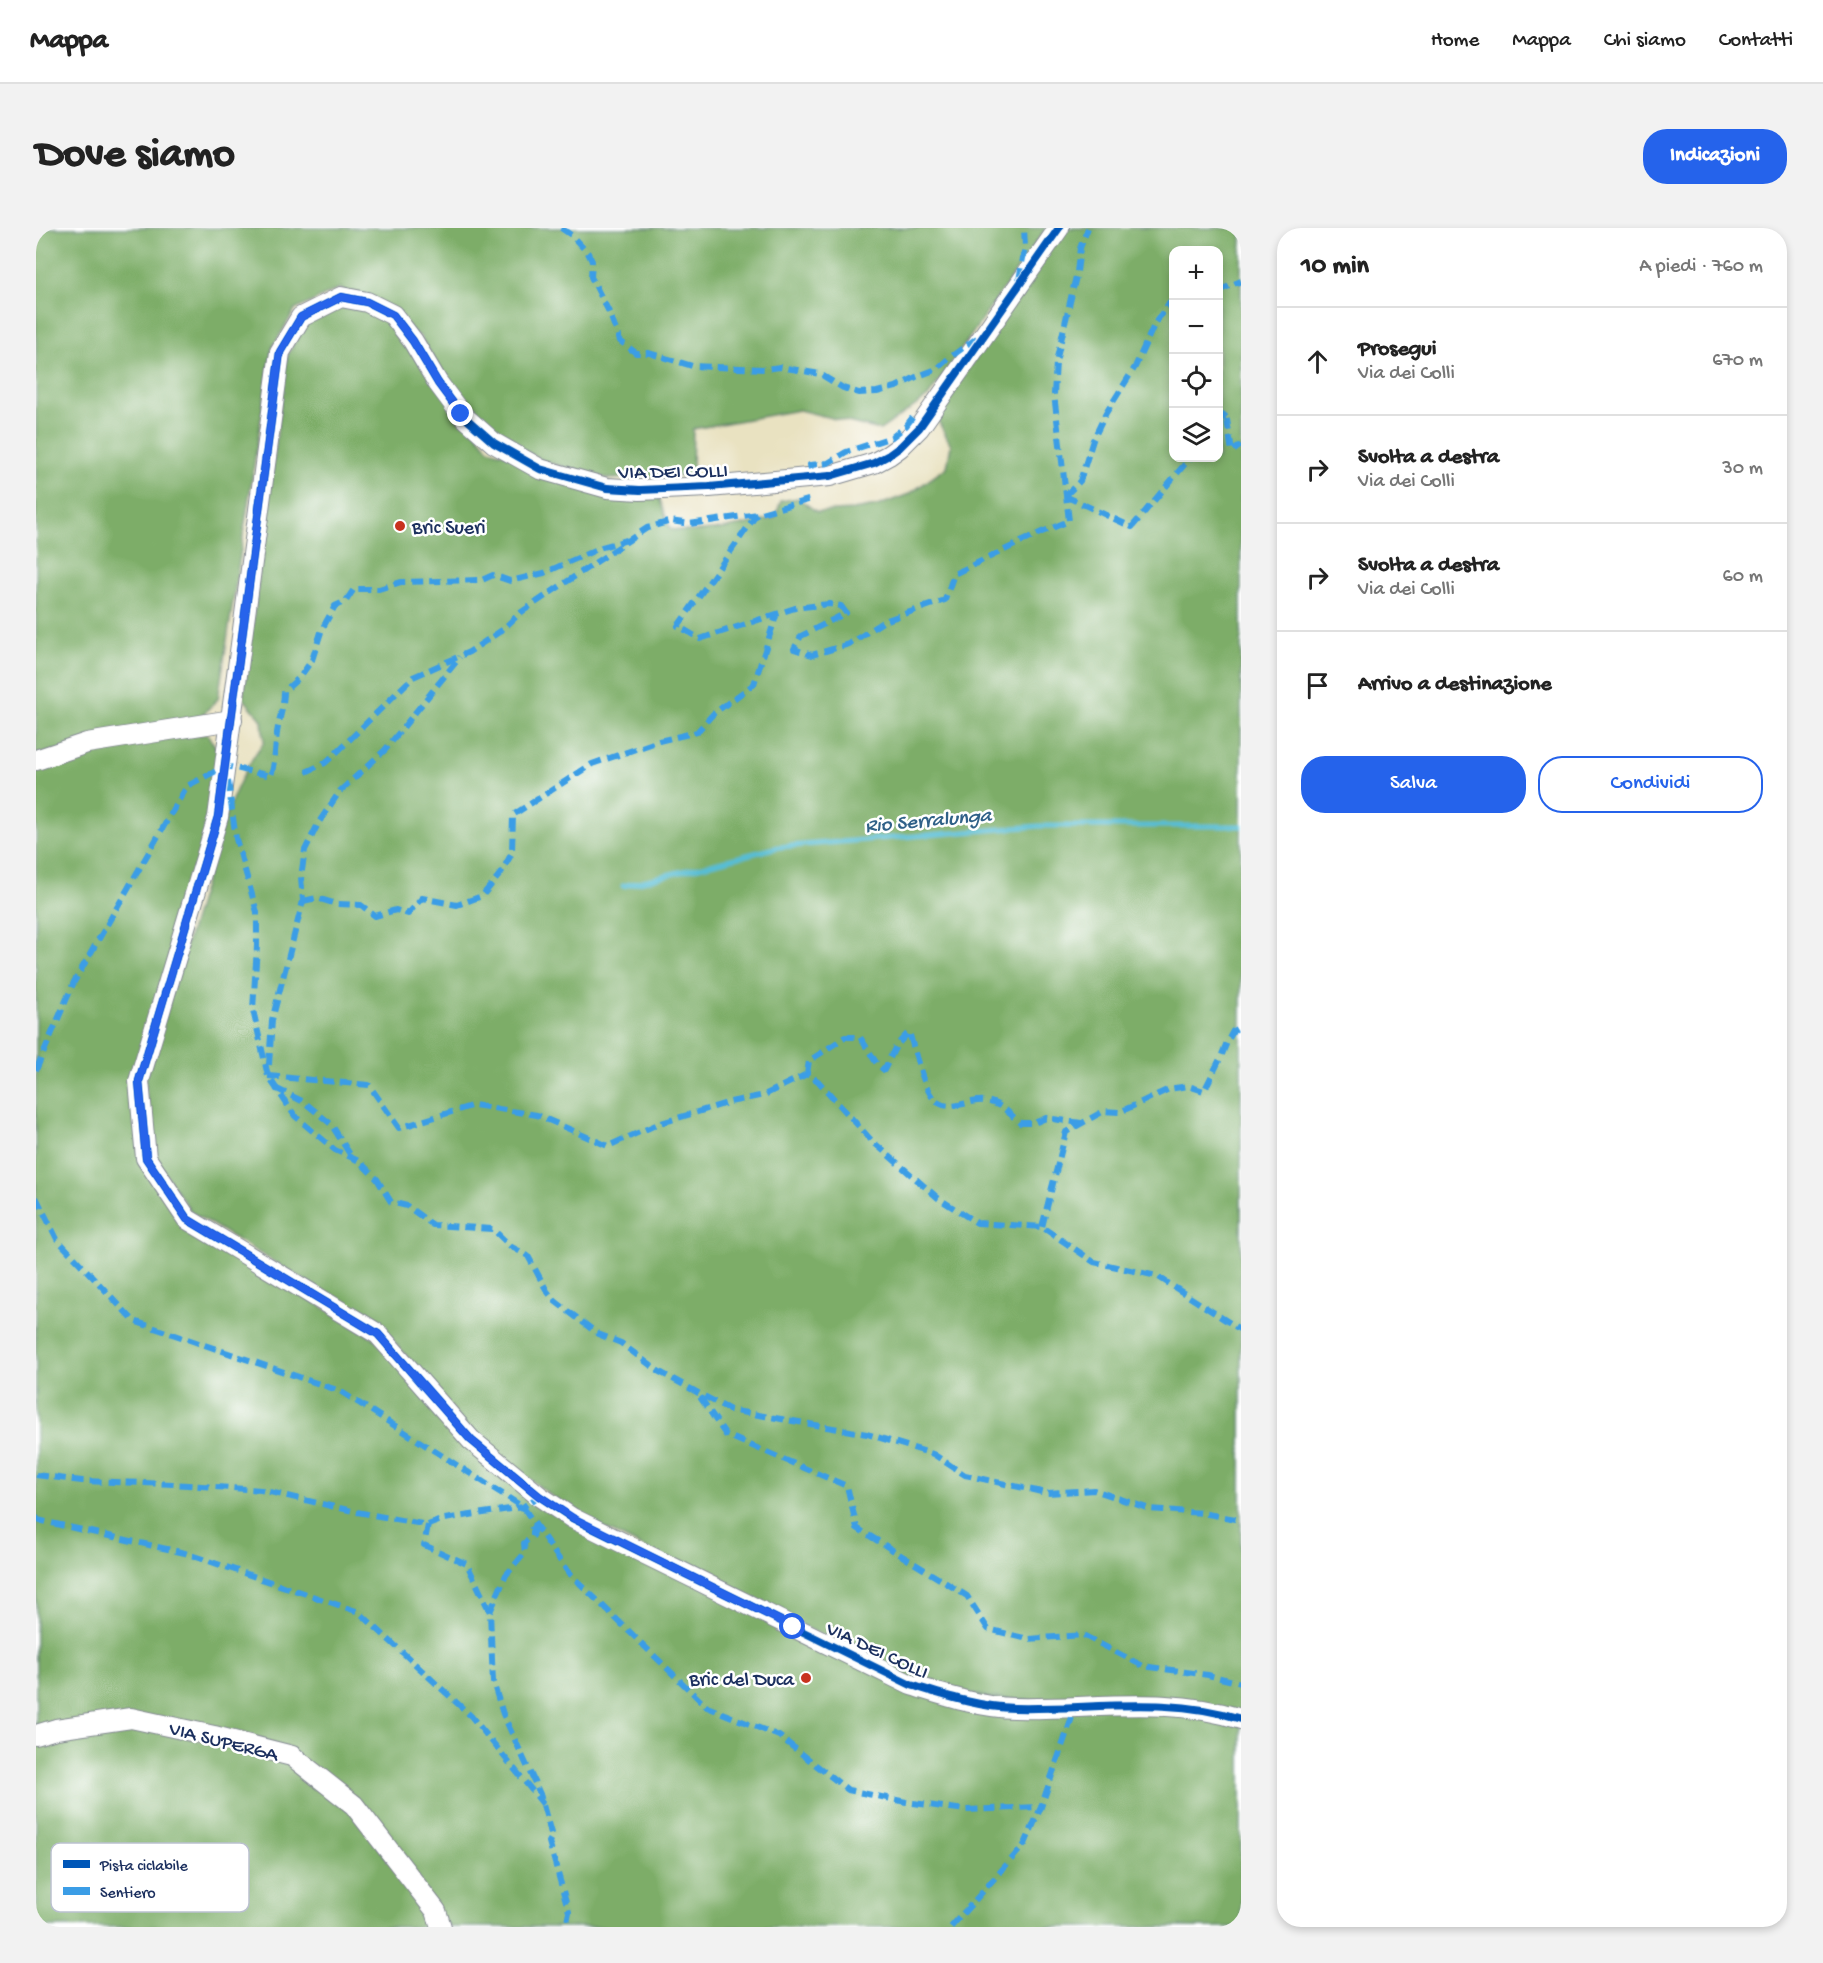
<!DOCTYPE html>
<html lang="it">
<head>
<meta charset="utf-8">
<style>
  :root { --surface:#fff; --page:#f2f2f2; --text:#222; --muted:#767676; --line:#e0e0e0; --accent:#2563eb }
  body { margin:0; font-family:"Gochi Hand",sans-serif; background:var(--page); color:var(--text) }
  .controls { position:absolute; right:18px; top:18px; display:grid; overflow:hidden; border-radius:12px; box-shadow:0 3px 9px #0003 }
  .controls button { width:54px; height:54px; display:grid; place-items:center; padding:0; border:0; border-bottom:2px solid var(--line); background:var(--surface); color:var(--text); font:30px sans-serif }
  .stop { position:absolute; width:18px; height:18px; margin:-14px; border:4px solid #2563eb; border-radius:50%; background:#fff }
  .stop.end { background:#2563eb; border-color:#fff; box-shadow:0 2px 6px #0008 }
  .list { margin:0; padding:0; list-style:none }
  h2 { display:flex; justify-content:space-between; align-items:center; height:78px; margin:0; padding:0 24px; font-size:26px }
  h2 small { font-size:20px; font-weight:400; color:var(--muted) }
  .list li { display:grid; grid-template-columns:39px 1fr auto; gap:18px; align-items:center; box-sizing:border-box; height:108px; padding:0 24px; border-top:2px solid var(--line) }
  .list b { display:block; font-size:22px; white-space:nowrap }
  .list p { margin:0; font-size:20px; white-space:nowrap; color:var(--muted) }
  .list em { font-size:20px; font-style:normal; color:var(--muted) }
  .actions { display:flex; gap:12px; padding:18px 24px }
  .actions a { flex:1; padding:14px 0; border:2px solid var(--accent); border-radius:24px; text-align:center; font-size:21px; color:var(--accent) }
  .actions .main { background:var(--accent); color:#fff }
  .icon { flex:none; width:33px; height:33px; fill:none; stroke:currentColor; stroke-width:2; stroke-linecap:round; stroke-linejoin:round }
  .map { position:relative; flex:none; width:1205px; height:1699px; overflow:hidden; border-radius:24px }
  header { display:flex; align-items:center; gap:36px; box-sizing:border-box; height:84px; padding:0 30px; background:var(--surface); border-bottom:2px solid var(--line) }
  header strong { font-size:28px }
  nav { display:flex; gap:33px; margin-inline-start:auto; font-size:21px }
  .intro { display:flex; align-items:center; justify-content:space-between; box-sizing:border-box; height:144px; padding:0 36px }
  h1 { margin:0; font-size:42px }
  .button { padding:15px 27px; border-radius:24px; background:var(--accent); color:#fff; font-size:21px; font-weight:700 }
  main { display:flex; gap:36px; padding:0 36px }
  aside { flex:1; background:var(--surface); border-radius:24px; box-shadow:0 3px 9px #0003 }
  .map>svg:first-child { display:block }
  .forest { fill:#7dad68; stroke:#4c6e63; stroke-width:1.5; fill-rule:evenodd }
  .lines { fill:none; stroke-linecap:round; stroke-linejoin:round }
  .stream { stroke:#57bdd5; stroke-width:5 }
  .minor-casing { stroke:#828890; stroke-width:22 }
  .minor { stroke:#fff; stroke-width:20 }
  .quiet { stroke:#3b9de6; stroke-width:6; stroke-dasharray:12 6; stroke-linecap:butt }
  .cycleway-casing { stroke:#fff; stroke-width:11 }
  .cycleway { stroke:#0057b8; stroke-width:8 }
  .route { stroke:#2563eb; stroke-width:8 }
  .poi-dot { fill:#c8321e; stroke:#fff; stroke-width:2 }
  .labels { text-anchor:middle; stroke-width:5; stroke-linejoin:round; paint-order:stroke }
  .street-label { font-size:20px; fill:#1b2f5e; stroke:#fff }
  .poi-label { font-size:20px; fill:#1b2f5e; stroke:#fff; text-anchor:start }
  .water-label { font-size:21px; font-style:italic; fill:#306188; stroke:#fff }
  .key { fill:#fff; stroke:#bbc1cf; stroke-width:1.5 }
  .key-label { font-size:16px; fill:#1b2f5e }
</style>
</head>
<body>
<header>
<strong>Mappa</strong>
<nav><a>Home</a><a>Mappa</a><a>Chi siamo</a><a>Contatti</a></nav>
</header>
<div class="intro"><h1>Dove siamo</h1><a class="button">Indicazioni</a></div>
<main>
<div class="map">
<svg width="1205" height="1699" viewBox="0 0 1205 1699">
  <rect width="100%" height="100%" fill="#fff"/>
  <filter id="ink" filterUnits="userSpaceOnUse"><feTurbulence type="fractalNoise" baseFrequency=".0167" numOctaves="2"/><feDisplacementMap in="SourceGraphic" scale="12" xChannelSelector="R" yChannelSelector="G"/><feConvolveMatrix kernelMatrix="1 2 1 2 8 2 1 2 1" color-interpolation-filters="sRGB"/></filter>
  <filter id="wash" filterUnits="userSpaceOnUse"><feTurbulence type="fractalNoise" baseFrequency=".008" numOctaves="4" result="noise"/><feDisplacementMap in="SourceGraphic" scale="24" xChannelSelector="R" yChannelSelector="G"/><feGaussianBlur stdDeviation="1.35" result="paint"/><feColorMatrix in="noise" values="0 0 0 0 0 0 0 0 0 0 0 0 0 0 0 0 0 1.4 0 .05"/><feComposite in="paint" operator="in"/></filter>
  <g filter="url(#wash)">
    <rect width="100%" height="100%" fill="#e9e2c1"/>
    <g class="forest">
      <path d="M0,0h1010l-118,169 -48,33 -81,-20 -106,19 -1,46 -83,4 -66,-18 -44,-25 -31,-28 -23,-30 -25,-42 -80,-48 -45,22 -23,38 -54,351 -23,23 -159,33z"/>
      <path d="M1028,0h177v1486l-229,-11 -99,-23 -338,-166 -101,-78 -93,-110 -190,-114 -39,-58 -7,-73 79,-262c11,-27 22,-54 40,-77l-2,-22 -19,-22 44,-342 19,-34 36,-17 23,4 23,12 101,128 170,48 11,32c33,7 72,-4 105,-11l6,-17 17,-3 19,14 36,-2 24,-4 32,-12 38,-27 4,-22 -15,-28zM1138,22h44v208h-44z"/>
      <path d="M171,506l14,21 -9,60 -79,265 7,80 43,63 191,115 161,163 374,190 266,21 66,13v202h-792l-90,-127 -143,-71 -180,-2v-962l53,-18z"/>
      <path d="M95,1496l158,38 60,48 81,103 5,14h-399v-186z"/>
    </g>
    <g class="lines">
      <path class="stream" d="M587,658l156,-39 260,-21h202"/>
    </g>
  </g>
  <g filter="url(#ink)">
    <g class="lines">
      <defs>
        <g id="minor">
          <path d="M1023,0l-140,200 -19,19 -11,8 -15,8 -44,13 -121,11 -69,3 -33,-2 -67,-19 -46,-26 -33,-29 -23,-31 -25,-42 -20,-26 -26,-13 -26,-5 -40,20 -21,35 -62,465 -79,264 7,77 41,61 191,115 93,106 68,56 33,22 339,167c33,10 67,22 103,23 76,2 153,-13 227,11"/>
          <path d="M0,532l51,-17 145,-23"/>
          <path d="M0,1507l20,-6 75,-11 83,18 78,20 62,49 82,106 5,16"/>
        </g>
      </defs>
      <use href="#minor" class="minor-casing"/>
      <use href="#minor" class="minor"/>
      <g class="quiet">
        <path d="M525,0l10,7 17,18 4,8 -1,16 18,35 11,29 16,12h13l43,13 74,3 14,-2 40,7 23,14 16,5 18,-1 19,-5 20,-10 21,-8 12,-11 28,-20"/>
        <path d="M983,52l6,-33 -1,-19"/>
        <path d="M1182,63l23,-10"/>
        <path d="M1182,194l8,-9 6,39 9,-7"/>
        <path d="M775,241l-1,-4 18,-2 18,-11 46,-15 14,-11 10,-13"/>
        <path d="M1029,268l15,-15 13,-41 13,-27 29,-46 20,-44 14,-20 5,-1"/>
        <path d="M1029,268l67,31 58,-69"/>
        <path d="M721,286l-79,112 22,13 95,-31 34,-4 12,2 5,7 -45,23 -7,13 18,6 37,-11 35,-23 61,-21 9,-26 88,-42 27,-11 -15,-127 2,-32 21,-90 3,-24 8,-20"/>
        <path d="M270,544l19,-9 10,-9 78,-77 56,-25 33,-22 18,-17 127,-85 24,-7 19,3 67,-10 55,-15"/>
        <path d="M192,553l8,58 21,73v34l-4,64 15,66 27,40 40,34 24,11 18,18 14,23 16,4 26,19 60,4 17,17 18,10 19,35 8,10 43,33 23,9 37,28 72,39 137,24 66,20 32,21 81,18 48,-3 56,19 52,4 39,7"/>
        <path d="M267,673l14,-3 19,6 25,1 14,11 21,-6 12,4 14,-16 35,7 25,-9 19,-23 11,-20 1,-38 79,-51 67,-23 38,-9 16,-18 41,-30 22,-68"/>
        <path d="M233,837l3,-45 31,-119 -2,-24 4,-27 14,-28 21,-31 45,-41 75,-93"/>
        <path d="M0,842l38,-88 113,-196 39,-20 45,10c4,-14 4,-28 6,-43 2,-14 7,-27 7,-42l16,-14 12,-17 10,-31 13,-23 11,-5 8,-12h25l22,-7 81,-2 11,-5 17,6 34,-8 58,-26 25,-7"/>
        <path d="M771,846l2,-13 36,-24h15l17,27 7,6 12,-24 13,-14c5,16 14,54 24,66 14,17 35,1 52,3 16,2 24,12 35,22h14l12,-5 35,5"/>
        <path d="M232,848l101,9 30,43 75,-23 63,10 71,31 50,-22 72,-22 34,-7 43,-21 11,7 54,60 66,57 39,25 65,4 52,35 63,14 84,54"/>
        <path d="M239,860l29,14 27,22 20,32"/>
        <path d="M0,969l21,42 77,82 206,70 183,116 45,65 139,135 72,29 69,54 58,12 59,8 76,-3"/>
        <path d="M1006,999l24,-95 38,-21 16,1 49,-23 19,-3 16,5 17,-34 6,-15 6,-11 8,-5"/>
        <path d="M664,1169l26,38 121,51 10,42 110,68 21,33 40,10 55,-4 60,31 65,9 33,8"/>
        <path d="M0,1247l46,6 91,3 88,6 96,22 71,13 16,-6 79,-12 16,-11"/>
        <path d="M0,1289l2,3 147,33 174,59 112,104 72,88"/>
        <path d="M392,1297l-4,20 43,19 23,48 3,70 10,32 37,80 12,43 -3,5 20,70 -3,15"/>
        <path d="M454,1384l16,-37 19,-22 -1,-10 9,-7v-8l-5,-5"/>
        <path d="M915,1699l74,-83 16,-37 35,-101"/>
      </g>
      <defs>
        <path id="cycleway" d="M1023,0l-140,200 -19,19 -11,8 -15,8 -44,13 -121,11 -69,3 -33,-2 -67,-19 -46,-26 -33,-29 -23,-31 -25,-42 -20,-26 -26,-13 -26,-5 -40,20 -21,35 -62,465 -79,264 7,77 41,61 191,115 93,106 68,56 33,22 339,167c33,10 67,22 103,23 76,2 153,-13 227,11"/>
      </defs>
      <use href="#cycleway" class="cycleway-casing"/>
      <use href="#cycleway" class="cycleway"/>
    </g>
  </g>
  <g class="lines" filter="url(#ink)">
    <path class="route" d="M425,186l-23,-31 -25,-42 -20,-26 -26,-13 -26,-5 -40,20 -21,35 -62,465 -79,264 7,77 41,61 191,115 93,106 68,56 34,22 220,109"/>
  </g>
  <g class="poi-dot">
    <circle cx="364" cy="298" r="6"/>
    <circle cx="770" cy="1450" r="6"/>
  </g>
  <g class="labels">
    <g class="street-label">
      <text transform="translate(637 242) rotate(-1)" y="7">VIA DEI COLLI</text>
      <text transform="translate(842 1421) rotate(25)" y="7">VIA DEI COLLI</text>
      <text transform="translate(188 1512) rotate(14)" y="7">VIA SUPERGA</text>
    </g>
    <g class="poi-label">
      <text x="376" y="305">Bric Sueri</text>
      <text x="758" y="1457" text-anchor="end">Bric del Duca</text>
    </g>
    <g class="water-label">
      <text transform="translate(892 591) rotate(-5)" y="7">Rio Serralunga</text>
    </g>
  </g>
  <rect x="15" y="1615" width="198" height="69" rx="9" class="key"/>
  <rect x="27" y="1632" width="27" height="8" fill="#0057b8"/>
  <rect x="27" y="1659" width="27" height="8" fill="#3b9de6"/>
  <g class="key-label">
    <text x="64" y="1642">Pista ciclabile</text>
    <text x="64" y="1669">Sentiero</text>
  </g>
</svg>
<div class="controls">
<button>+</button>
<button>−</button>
<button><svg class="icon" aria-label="locate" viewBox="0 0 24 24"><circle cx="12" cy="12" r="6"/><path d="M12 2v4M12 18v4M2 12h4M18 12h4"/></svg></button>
<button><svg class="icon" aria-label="layers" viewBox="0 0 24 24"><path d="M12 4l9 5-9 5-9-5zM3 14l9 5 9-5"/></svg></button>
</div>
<div class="stop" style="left:757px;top:1399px"></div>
<div class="stop end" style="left:425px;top:186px"></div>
</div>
<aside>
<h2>10 min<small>A piedi · 760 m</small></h2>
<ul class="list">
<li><svg class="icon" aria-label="ahead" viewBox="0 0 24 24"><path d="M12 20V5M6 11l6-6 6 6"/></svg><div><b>Prosegui</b><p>Via dei Colli</p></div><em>670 m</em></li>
<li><svg class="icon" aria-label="right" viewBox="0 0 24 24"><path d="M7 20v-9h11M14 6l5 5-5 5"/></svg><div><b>Svolta a destra</b><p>Via dei Colli</p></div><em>30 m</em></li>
<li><svg class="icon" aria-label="right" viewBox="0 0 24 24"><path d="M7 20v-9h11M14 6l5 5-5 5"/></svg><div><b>Svolta a destra</b><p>Via dei Colli</p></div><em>60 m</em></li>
<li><svg class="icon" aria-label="arrive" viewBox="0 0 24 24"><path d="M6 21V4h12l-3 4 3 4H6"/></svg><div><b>Arrivo a destinazione</b></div></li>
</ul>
<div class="actions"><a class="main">Salva</a><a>Condividi</a></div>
</aside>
</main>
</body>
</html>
